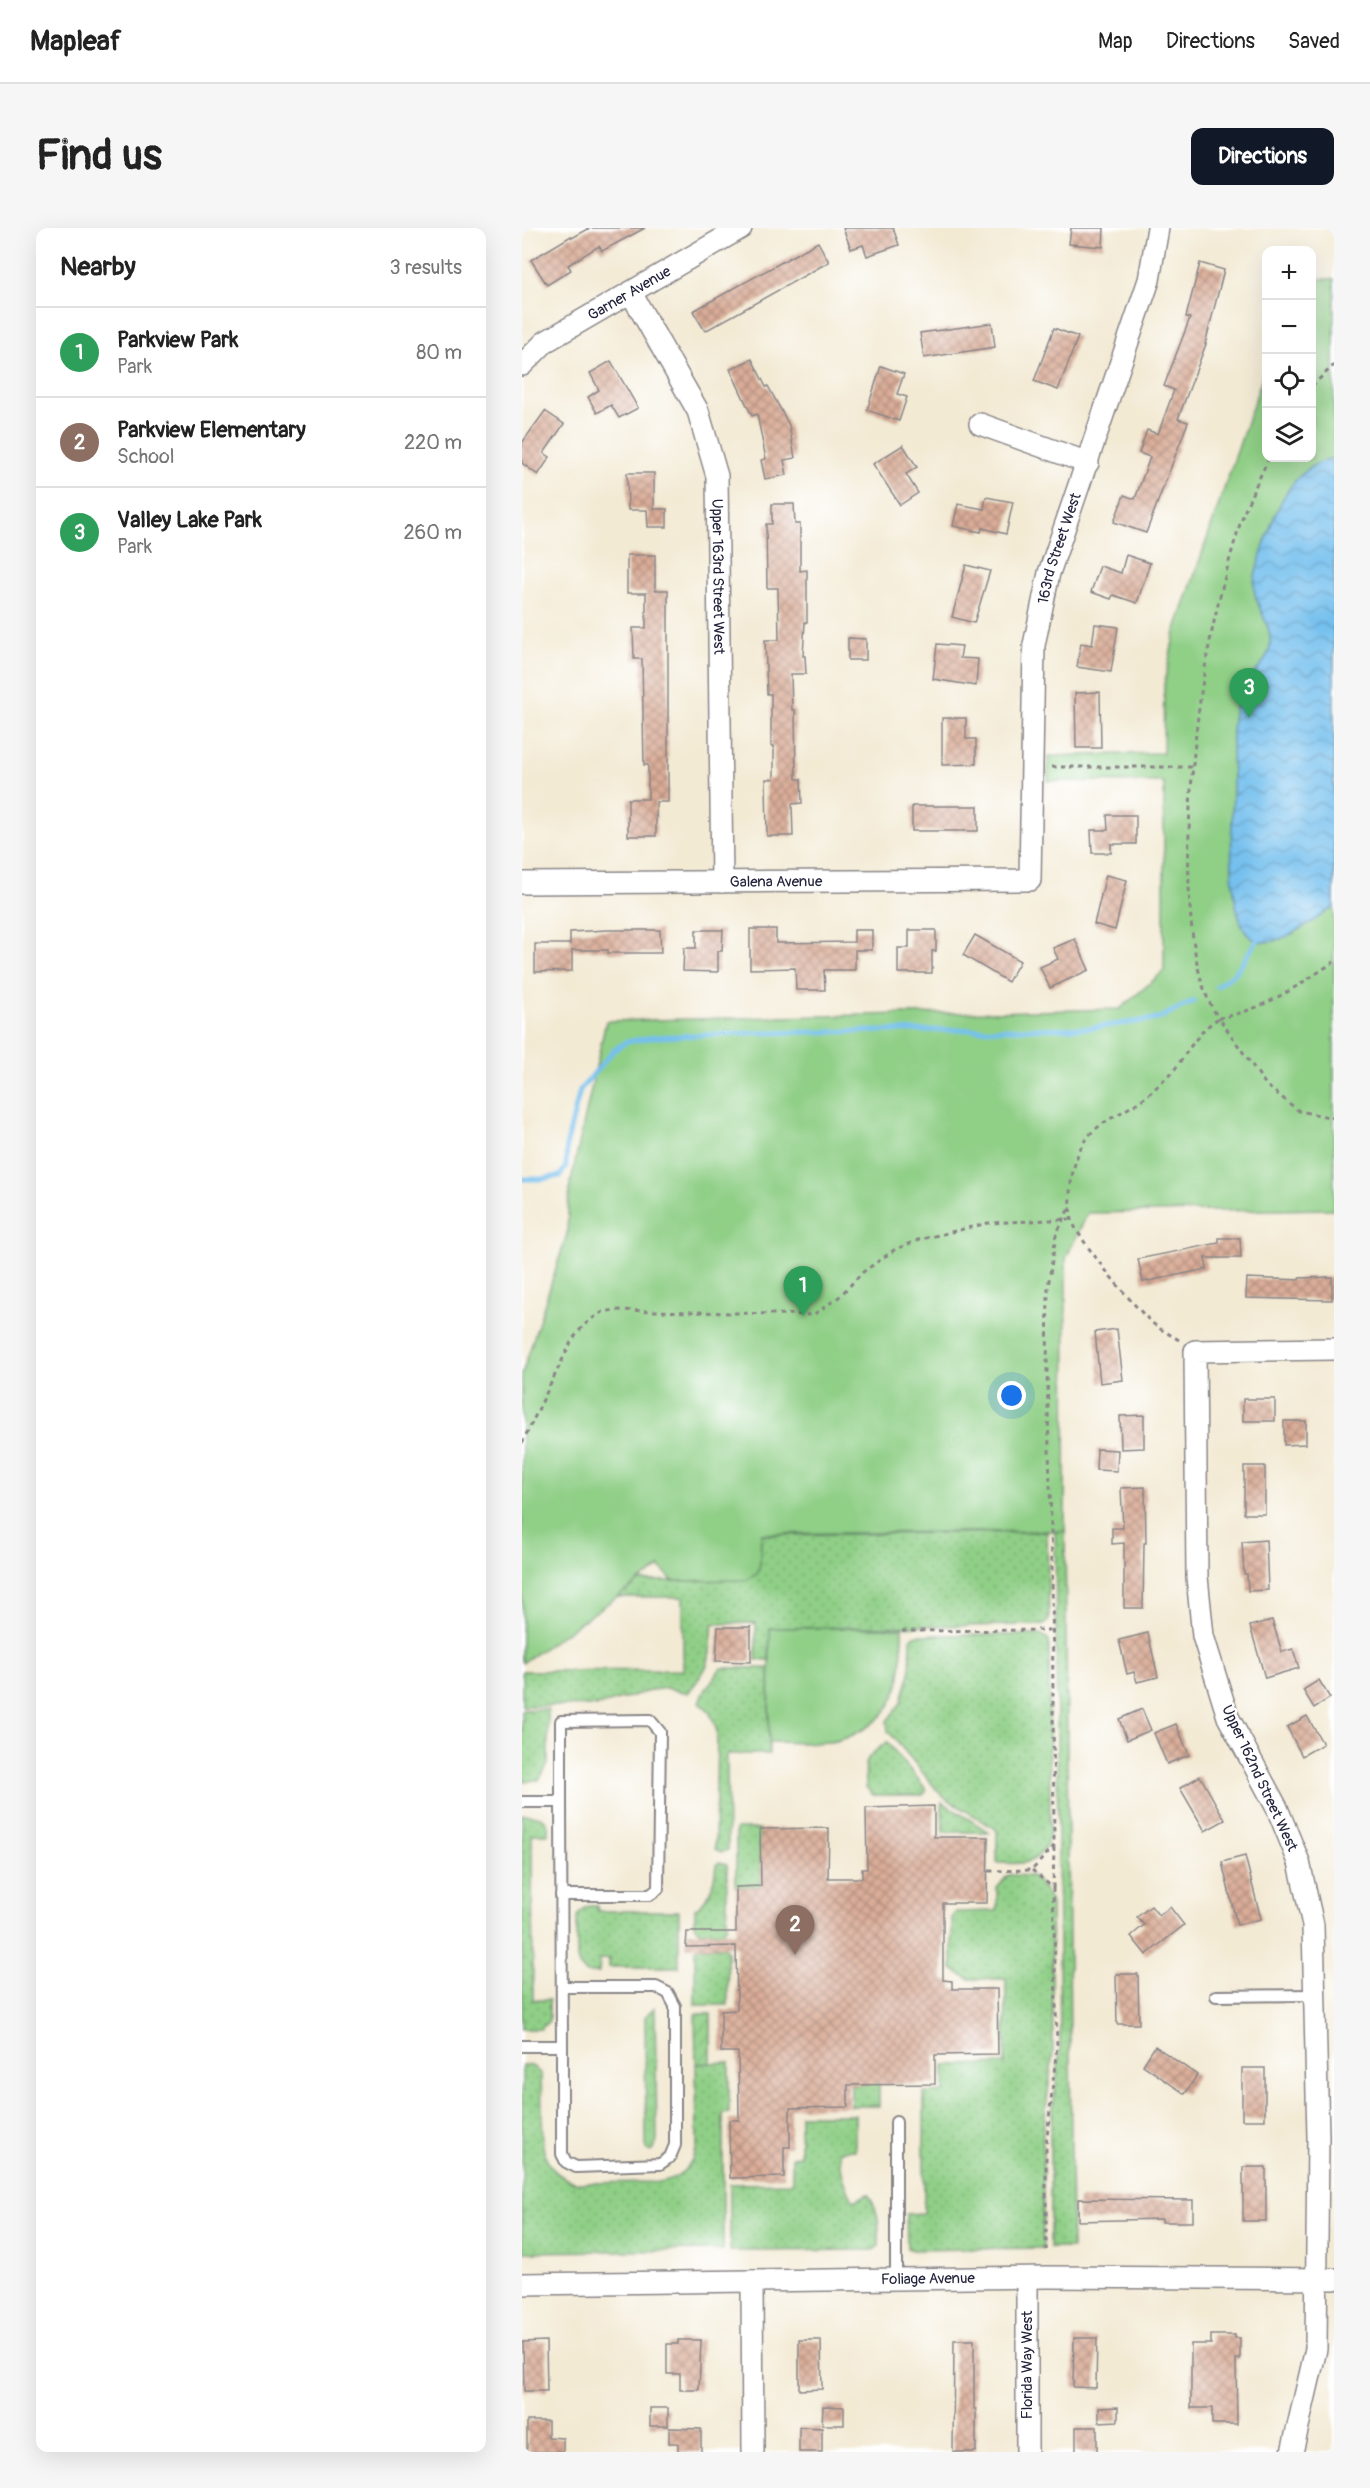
<!DOCTYPE html>
<html lang="en">
<head>
<meta charset="utf-8">
<style>
  :root { --surface:#fff; --page:#f6f6f6; --text:#222; --muted:#767676; --line:#e0e0e0; --accent:#111827 }
  body { margin:0; font-family:Pangolin,sans-serif; background:var(--page); color:var(--text) }
  .controls { position:absolute; right:18px; top:18px; display:grid; overflow:hidden; border-radius:12px; box-shadow:0 6px 24px #0002 }
  .controls button { width:54px; height:54px; display:grid; place-items:center; padding:0; border:0; border-bottom:2px solid var(--line); background:var(--surface); color:var(--text); font:30px sans-serif }
  .you { position:absolute; left:490px; top:1168px; width:21px; height:21px; margin:-15px; border:4px solid #fff; border-radius:50%; background:#1a73e8; box-shadow:0 0 0 9px #1a73e833 }
  .badge { display:grid; place-items:center; width:39px; height:39px; border-radius:50%; background:var(--accent); color:#fff; font-size:20px; font-weight:700 }
  .pin { position:absolute; translate:-50% -50px; filter:drop-shadow(0 2px 3px #0008) }
  .pin::after { content:''; position:absolute; top:32px; width:21px; height:18px; background:inherit; clip-path:polygon(0 0,100% 0,50% 100%) }
  .list { margin:0; padding:0; list-style:none }
  h2 { display:flex; justify-content:space-between; align-items:center; height:78px; margin:0; padding:0 24px; font-size:26px }
  h2 small { font-size:20px; font-weight:400; color:var(--muted) }
  .list li { display:grid; grid-template-columns:39px 1fr auto; gap:18px; align-items:center; box-sizing:border-box; height:90px; padding:0 24px; border-top:2px solid var(--line) }
  .list b { display:block; font-size:22px; white-space:nowrap }
  .list p { margin:0; font-size:20px; white-space:nowrap; color:var(--muted) }
  .list em { font-size:20px; font-style:normal; color:var(--muted) }
  .icon { flex:none; width:33px; height:33px; fill:none; stroke:currentColor; stroke-width:2; stroke-linecap:round; stroke-linejoin:round }
  .map { position:relative; flex:none; width:812px; height:2224px; overflow:hidden; border-radius:12px }
  header { display:flex; align-items:center; gap:36px; box-sizing:border-box; height:84px; padding:0 30px; background:var(--surface); border-bottom:2px solid var(--line) }
  header strong { font-size:28px }
  nav { display:flex; gap:33px; margin-inline-start:auto; font-size:21px }
  .intro { display:flex; align-items:center; justify-content:space-between; box-sizing:border-box; height:144px; padding:0 36px }
  h1 { margin:0; font-size:42px }
  .button { padding:15px 27px; border-radius:12px; background:var(--accent); color:#fff; font-size:21px; font-weight:700 }
  main { display:flex; gap:36px; padding:0 36px }
  aside { flex:1; background:var(--surface); border-radius:12px; box-shadow:0 6px 24px #0002 }
  .map>svg:first-child { display:block }
  .grass { fill:url(#grass-dots); stroke:#587860; stroke-width:1.5 }
  .park { fill:#8fcf86; stroke:#587860; stroke-width:1.5 }
  .garden { fill:url(#garden-furrows); stroke:#587860; stroke-width:1.5 }
  .water { fill:url(#water-waves); stroke:#4c7194; stroke-width:1.5 }
  .lines { fill:none; stroke-linecap:round; stroke-linejoin:round }
  .stream { stroke:#75c0ee; stroke-width:5 }
  .building { fill:url(#building-cross-hatch) }
  .lane-casing { stroke:#8a8688; stroke-width:14 }
  .street-casing { stroke:#8a8688; stroke-width:24 }
  .path { stroke:#8a8688; stroke-width:3; stroke-dasharray:4.5 4.5; stroke-linecap:butt }
  .lane { stroke:#fff; stroke-width:10 }
  .street { stroke:#fff; stroke-width:21 }
  .labels { text-anchor:middle; stroke-width:5; stroke-linejoin:round; paint-order:stroke }
  .street-label { font-size:15px; fill:#22223b; stroke:#fff }
</style>
</head>
<body>
<header>
<strong>Mapleaf</strong>
<nav><a>Map</a><a>Directions</a><a>Saved</a></nav>
</header>
<div class="intro"><h1>Find us</h1><a class="button">Directions</a></div>
<main>
<aside>
<h2>Nearby<small>3 results</small></h2>
<ul class="list">
<li><span class="badge" style="background:#2e9e5b">1</span><div><b>Parkview Park</b><p>Park</p></div><em>80 m</em></li>
<li><span class="badge" style="background:#8d6e63">2</span><div><b>Parkview Elementary</b><p>School</p></div><em>220 m</em></li>
<li><span class="badge" style="background:#2e9e5b">3</span><div><b>Valley Lake Park</b><p>Park</p></div><em>260 m</em></li>
</ul>
</aside>
<div class="map">
<svg width="812" height="2224" viewBox="0 0 812 2224">
  <defs>
    <pattern id="grass-dots" width="8" height="8" patternUnits="userSpaceOnUse" patternTransform="scale(1.5)"><rect width="8" height="8" fill="#8fcf86"/><path d="M2 2h.1M6 6h.1" fill="none" stroke="#7bb175" stroke-width="1.8" stroke-linecap="round"/></pattern>
    <pattern id="garden-furrows" width="10" height="10" patternUnits="userSpaceOnUse" patternTransform="scale(1.5)"><rect width="10" height="10" fill="#8fcf86"/><path d="M-1 1l2-2M0 10L10 0M9 11l2-2" fill="none" stroke="#7bb175"/></pattern>
    <pattern id="water-waves" width="16" height="10" patternUnits="userSpaceOnUse" patternTransform="scale(1.5)"><rect width="16" height="10" fill="#75c0ee"/><path d="M0 5q4-4 8 0t8 0" fill="none" stroke="#609cc2"/></pattern>
    <pattern id="building-cross-hatch" width="8" height="8" patternUnits="userSpaceOnUse" patternTransform="scale(1.5)"><rect width="8" height="8" fill="#daad98"/><path d="M0 0l8 8M0 8l8-8" fill="none" stroke="#b08c7d"/></pattern>
  </defs>
  <rect width="100%" height="100%" fill="#fff"/>
  <filter id="ink" filterUnits="userSpaceOnUse"><feTurbulence type="fractalNoise" baseFrequency=".0167" numOctaves="2"/><feDisplacementMap in="SourceGraphic" scale="12" xChannelSelector="R" yChannelSelector="G"/><feConvolveMatrix kernelMatrix="1 2 1 2 8 2 1 2 1" color-interpolation-filters="sRGB"/></filter>
  <filter id="wash" filterUnits="userSpaceOnUse"><feTurbulence type="fractalNoise" baseFrequency=".008" numOctaves="4" result="noise"/><feDisplacementMap in="SourceGraphic" scale="24" xChannelSelector="R" yChannelSelector="G"/><feGaussianBlur stdDeviation="1.35" result="paint"/><feColorMatrix in="noise" values="0 0 0 0 0 0 0 0 0 0 0 0 0 0 0 0 0 1.4 0 .05"/><feComposite in="paint" operator="in"/></filter>
  <g filter="url(#wash)">
    <rect width="100%" height="100%" fill="#f3ead4"/>
    <g class="grass">
      <path d="M533,1303h10l7,717h-22v-115l10,-83z"/>
      <path d="M525,1304l2,88 -5,5 -274,3 -1,32h-13v-37l-43,1c-4,37 0,38 -25,69l-22,-5 -14,2 -54,16h-76v-35l161,-1v-73h-66l23,-16 107,-1 13,-16 1,-29z"/>
      <path d="M396,1407h124l7,5 1,194c-9,32 -26,30 -53,29v-33l-55,-34 -54,-65 -1,-10 14,-18 9,-30 1,-35z"/>
      <path d="M199,1440h48v86h-42l1,96 -7,2 -6,-3 2,-118 -7,-18 -10,-10 3,-10z"/>
      <path d="M26,1481v55l-9,16 -17,1v-71z"/>
      <path d="M365,1514l40,48 -4,5h-50l-7,-8c-1,-30 -3,-27 21,-45z"/>
      <path d="M420,1574l47,30h-46z"/>
      <path d="M0,1587c15,0 29,0 26,19h-16l1,166h16v21l-8,8h-19z"/>
      <path d="M214,1601h24l1,57 -25,1z"/>
      <path d="M197,1634l8,2v63l-5,5h-22l-5,-5v-18c16,-11 19,-26 21,-44z"/>
      <path d="M486,1647l24,1 13,14 6,13 2,149 -10,81v115l-131,2 -5,-2 -1,-34 18,-1v-120l20,-1v-27l61,-1 1,-85h-37l-17,-10v-52l4,-5 41,-1v-23z"/>
      <path d="M68,1678h7l1,5h81v56h-70v-8h-9l-1,14h-13l-7,-8 -2,-6v-43l8,-9z"/>
      <path d="M177,1719h25l3,4 1,54h-33v-54z"/>
      <path d="M133,1779l2,134 -3,8 -5,2 -3,-2 -1,-133z"/>
      <path d="M207,1834v51l-6,1v136l-201,2v-187l10,1 9,8 2,73c4,20 16,32 36,36l80,-1c22,-4 32,-15 38,-35l-1,-83z"/>
      <path d="M357,1856v22h-28v-21z"/>
      <path d="M278,1887h55v35l-15,1c0,19 4,33 14,50l14,-7c12,20 11,30 11,52l-6,4 -143,1v-67l62,-1v-26l8,-1z"/>
    </g>
    <g class="park">
      <path d="M790,51h22v930l-246,4 -22,45 -1,273 -304,3 -1,30 -3,10 -10,6 -74,1 -13,-14 -138,96v-289l45,-140 2,-44 37,-169 514,-12 44,-38v-189l-116,-1v-25l115,-3 1,-69 11,-52 91,-265v91h46z"/>
      <path d="M248,1400h132c0,41 2,78 -38,101 -10,6 -23,12 -35,13 -19,2 -40,0 -60,0z"/>
    </g>
    <path class="garden" d="M173,1786h16v49l-15,1z"/>
    <path class="water" d="M812,230v449c-18,12 -55,41 -77,34 -33,-11 -25,-119 -24,-147 1,-30 -6,-70 6,-99 7,-19 28,-29 31,-49 3,-19 -14,-38 -16,-57 -1,-13 5,-27 9,-40 11,-36 28,-84 71,-91z"/>
    <g class="lines">
      <g class="stream">
        <path d="M695,758l18,-13 22,-32"/>
        <path d="M0,951h20l18,-3 6,-10 1,-23 13,-53 34,-40 12,-8 28,-5 94,-4 342,-5 67,-9 37,-18"/>
      </g>
    </g>
    <g id="blocks">
      <g class="building">
        <path d="M68,0h55l-43,23 -3,-5 -31,19 3,5 -24,15 -16,-25 40,-24 1,2z"/>
        <path d="M321,0h50l6,17 -32,11 -4,-11 -12,4z"/>
        <path d="M549,0h33l-1,19 -34,-3z"/>
        <path d="M296,14l11,20 -124,69 -12,-20z"/>
        <path d="M678,35l24,7 -19,74h1l-28,75 10,3 -42,111 -32,-11 10,-27 11,4 15,-42 -11,-4 8,-23 11,4 16,-44 -10,-4 26,-68 -4,-1z"/>
        <path d="M470,95l3,24 -71,11 -4,-25z"/>
        <path d="M532,100l24,9 -20,53 -24,-9z"/>
        <path d="M230,131l14,28 2,-1 21,39 6,33 -11,2 3,15 -22,4 -4,-19 5,-1 -9,-45 -5,2 -22,-47z"/>
        <path d="M89,133l27,47 -19,10 -8,-13 -14,8 -9,-16 11,-7 -9,-17z"/>
        <path d="M359,138l23,8 -7,20 10,3 -8,24 -32,-11z"/>
        <path d="M23,183l19,13 -20,29 6,4 -12,18 -16,-12v-20z"/>
        <path d="M381,217l14,22 -11,7 12,19 -18,12 -27,-41z"/>
        <path d="M105,245h27v36h13v18h-19l-1,-17h-19z"/>
        <path d="M464,269l27,5 -7,32 -24,-6 -1,4 -28,-6 5,-22 26,5z"/>
        <path d="M250,276h22l1,20h5v47l7,-1v52h-2l-2,34h2l1,18h-15l1,36h3l1,69h5l1,24 -10,1 1,32h-26l-1,-57h8v-33h-3v-52h-4l-2,-54h14l-1,-52h-11l-1,-64h6z"/>
        <path d="M105,327h28v35h13v212h-12v34h-28v-37h20v-34h-4l-2,-106h-8l-1,-31h13v-35h-19z"/>
        <path d="M604,327l24,8 -13,40 -24,-8 -2,4 -20,-7 9,-26 21,7z"/>
        <path d="M444,337l24,6 -16,52 -22,-6z"/>
        <path d="M573,396l23,3 -7,45 -34,-5 4,-24 11,2z"/>
        <path d="M326,410l18,1v21h-18z"/>
        <path d="M415,416l25,2 -2,12 18,1 -2,27 -43,-7z"/>
        <path d="M578,464l1,56h-25l-1,-55z"/>
        <path d="M420,490h24v21h10v25l-34,1z"/>
        <rect x="390" y="578" width="66" height="25"/>
        <path d="M585,587h29v29h-25v9h-19l-1,-23h17z"/>
        <path d="M584,647l21,5 -12,50 -21,-6z"/>
        <path d="M228,701h26v14l78,-1v-12h18v20h-17v20h-31l1,20h-29l-1,-22 -45,1z"/>
        <path d="M86,702h52l1,23h-53v-3h-36v21l-37,1v-28h35v-12z"/>
        <path d="M174,702h27l-1,21h-4v21l-35,-1 1,-23h12z"/>
        <path d="M387,702h27v21h-4v22h-34v-25h11z"/>
        <path d="M453,707l45,26 -12,21 -45,-27z"/>
        <path d="M553,711l14,31 -39,18 -10,-21 18,-8 -5,-11z"/>
        <path d="M697,1010h21l1,20h-36l2,11 -64,13 -5,-23 81,-16z"/>
        <path d="M810,1049v23l-86,-2 1,-20 52,2v-2z"/>
        <path d="M595,1101l6,51 -23,3 -5,-51z"/>
        <rect x="721" y="1171" width="32" height="22"/>
        <path d="M622,1187v33l-23,1 -1,-33z"/>
        <path d="M762,1193h22v23l-22,1z"/>
        <path d="M575,1221l21,1 -1,21 -21,-1z"/>
        <rect x="722" y="1238" width="21" height="48"/>
        <path d="M623,1259l1,56h-2l-1,65h-19v-65l-12,1v-16h11l-2,-40z"/>
        <path d="M744,1312l2,50 -20,1 -1,-17h-3l-2,-32z"/>
        <path d="M750,1392l10,32 11,-3 6,19 -34,10 -15,-52z"/>
        <path d="M196,1399h33v35l-35,-1z"/>
        <path d="M626,1405l10,44 -21,5 -3,-10 -7,2 -8,-34z"/>
        <path d="M797,1452l11,18 -16,10 -11,-18z"/>
        <path d="M620,1481l9,21 -24,10 -8,-21z"/>
        <path d="M785,1488l16,28 -21,12 -15,-29z"/>
        <path d="M654,1496l13,31 -22,9 -13,-31z"/>
        <path d="M678,1548l25,44 -20,11 -25,-43z"/>
        <path d="M412,1578v31h54l-1,66h-44v77l9,1v8h45l1,65 -63,1v29l-87,1v22l-58,1v39h-6v30l-54,1 -1,-58h10l-1,-68h-17v-41l16,-1 -1,-64 -50,1 1,-15h49v-45l25,-1 -1,-57 69,-1 -1,50h34v-9h5l-1,-61z"/>
        <path d="M723,1628l16,63 -24,6 -15,-63z"/>
        <path d="M629,1678l8,10 11,-9 14,18 -38,30 -15,-19 13,-11 -7,-8z"/>
        <path d="M594,1746h22l1,50h-22z"/>
        <path d="M633,1818l42,29 -12,19 -42,-29z"/>
        <rect x="720" y="1840" width="23" height="52"/>
        <rect x="721" y="1939" width="23" height="54"/>
        <path d="M556,1971l115,1v22h-31v-3l-84,2z"/>
        <path d="M689,2107h24v3h5v21h-4l1,65h-25v-16h-21v-64h20z"/>
        <path d="M552,2110h23l-1,50 -23,-1z"/>
        <path d="M156,2112h23l-2,50h-19v-16h-13v-30h11z"/>
        <path d="M277,2112h22l1,49 -23,1z"/>
        <path d="M432,2112h20v69h2v43h-23z"/>
        <path d="M24,2113l1,50h-23l-1,-49z"/>
        <path d="M301,2178l21,1v18h-22z"/>
        <path d="M596,2179v14l-19,1v-14z"/>
        <rect x="128" y="2180" width="18" height="18"/>
        <path d="M5,2193h21v16l15,1v14h-36z"/>
        <path d="M277,2199l23,1v24h-23z"/>
        <rect x="554" y="2199" width="21" height="25"/>
        <path d="M147,2200l32,1v23h-23v-9h-9z"/>
      </g>
    </g>
  </g>
  <g filter="url(#ink)">
    <use href="#blocks" fill-opacity="0" stroke="#8a8688" stroke-width="1.5"/>
    <g class="lines">
      <defs>
        <g id="lane">
          <path d="M0,1574h39l1,244h-40"/>
          <path d="M39,1667h89l8,-6 2,-157 -10,-12 -89,1v81"/>
          <path d="M40,1759h94l12,6 7,13v139l-5,12 -10,7 -84,3 -10,-5 -4,-8v-108"/>
          <path d="M694,1768l100,-1"/>
          <path d="M374,1894v157"/>
        </g>
        <g id="street">
          <path id="s1" d="M109,65l67,118 19,65 5,406"/>
          <path id="s2" d="M0,137l23,-23 196,-114"/>
          <path d="M458,196l108,39"/>
          <path id="s3" d="M0,655l508,-3 4,-235 15,-72 100,-293 9,-52"/>
          <path d="M505,2050v174"/>
          <path d="M230,2053l1,171"/>
          <path id="s4" d="M0,2056l525,-7 287,2"/>
          <path d="M770,2224l24,-103 2,-212 -5,-212 -14,-63 -22,-54 -49,-91 -25,-81 -6,-59 -2,-226 139,-2"/>
        </g>
      </defs>
      <use href="#lane" class="lane-casing"/>
      <use href="#street" class="street-casing"/>
      <g class="path">
        <path d="M790,158l22,-21"/>
        <path d="M747,230c-10,21 -22,44 -29,66 -15,49 -28,100 -36,150 -13,77 -33,283 15,344 48,-9 76,-31 115,-56"/>
        <path d="M530,539h141"/>
        <path d="M657,1112c-8,-5 -16,-9 -23,-14 -19,-15 -70,-78 -81,-99 -11,-20 -3,-70 11,-88 16,-21 47,-29 66,-48 8,-7 16,-14 23,-22 13,-18 25,-40 44,-51l47,67 33,26 35,7"/>
        <path d="M0,1215l50,-103 11,-14 10,-8 10,-6 12,-2 198,5 26,-18 24,-25 31,-22 24,-10 70,-17 84,-4"/>
        <path d="M380,1403l151,-1"/>
        <path d="M510,1642l21,18 4,158 -11,100v104"/>
        <path d="M467,1643l43,-1 22,-24 -2,-283 -5,-192 1,-84 8,-52 14,-29"/>
        <path d="M531,1660l1,-41"/>
      </g>
      <use href="#lane" class="lane"/>
      <use href="#street" class="street"/>
    </g>
  </g>
  <g class="labels">
    <g class="street-label">
      <text dy="5" stroke="none"><textPath href="#s2" startOffset="130">Garner Avenue</textPath></text>
      <text dy="5" stroke="none"><textPath href="#s3" startOffset="843">163rd Street West</textPath></text>
      <text dy="5" stroke="none"><textPath href="#s1" startOffset="304">Upper 163rd Street West</textPath></text>
      <text dy="5" stroke="none"><textPath href="#s3" startOffset="254">Galena Avenue</textPath></text>
      <text transform="translate(738 1550) rotate(65)" y="5">Upper 162nd Street West</text>
      <text dy="5" stroke="none"><textPath href="#s4" startOffset="406">Foliage Avenue</textPath></text>
      <text transform="translate(505 2137) rotate(-90)" y="5">Florida Way West</text>
    </g>
  </g>
</svg>
<div class="controls">
<button>+</button>
<button>−</button>
<button><svg class="icon" aria-label="locate" viewBox="0 0 24 24"><circle cx="12" cy="12" r="6"/><path d="M12 2v4M12 18v4M2 12h4M18 12h4"/></svg></button>
<button><svg class="icon" aria-label="layers" viewBox="0 0 24 24"><path d="M12 4l9 5-9 5-9-5zM3 14l9 5 9-5"/></svg></button>
</div>
<div class="you"></div>
<div class="pin badge" style="left:281px;top:1088px;background:#2e9e5b">1</div>
<div class="pin badge" style="left:273px;top:1727px;background:#8d6e63">2</div>
<div class="pin badge" style="left:727px;top:490px;background:#2e9e5b">3</div>
</div>
</main>
</body>
</html>
